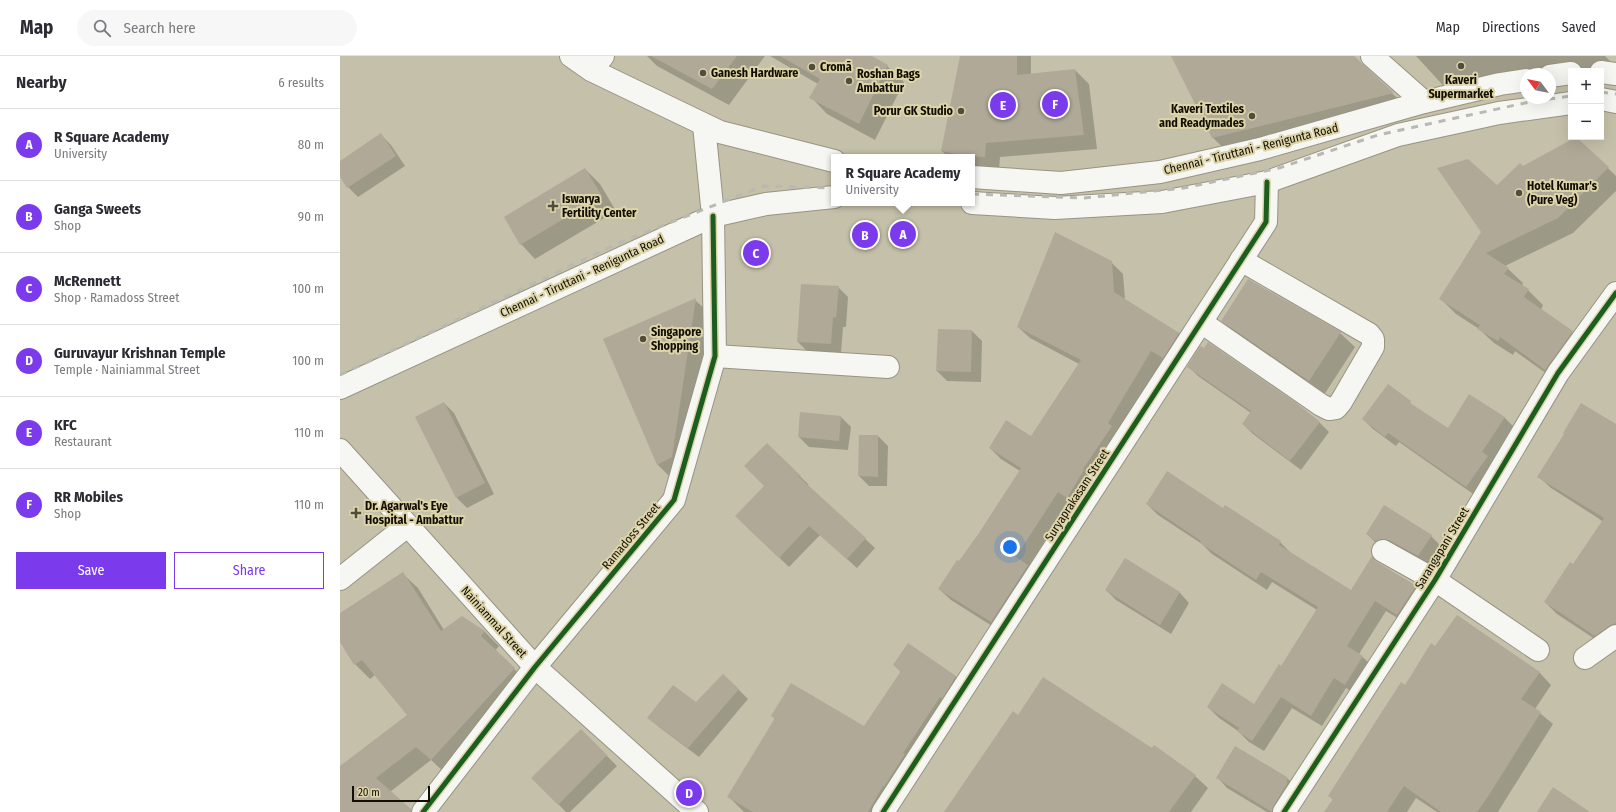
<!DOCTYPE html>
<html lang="en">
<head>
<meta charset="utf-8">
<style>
  :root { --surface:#fff; --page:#f7f7f7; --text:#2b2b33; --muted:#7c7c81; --line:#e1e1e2; --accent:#7c3aed }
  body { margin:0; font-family:"Fira Sans Condensed",sans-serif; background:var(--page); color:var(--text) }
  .controls { position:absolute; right:12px; top:12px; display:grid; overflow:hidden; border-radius:0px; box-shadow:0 4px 16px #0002 }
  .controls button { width:36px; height:36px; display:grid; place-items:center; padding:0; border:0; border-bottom:1px solid var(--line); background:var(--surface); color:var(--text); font:20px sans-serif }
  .compass { position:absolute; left:1180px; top:12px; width:36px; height:36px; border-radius:50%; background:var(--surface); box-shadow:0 4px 16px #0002; rotate:302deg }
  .scale { position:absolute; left:12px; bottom:10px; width:78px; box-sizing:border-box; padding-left:4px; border:2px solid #120f02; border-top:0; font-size:11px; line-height:14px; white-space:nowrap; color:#120f02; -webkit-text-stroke:3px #ded4a9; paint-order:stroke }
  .you { position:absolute; left:670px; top:491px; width:14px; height:14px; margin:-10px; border:3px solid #fff; border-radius:50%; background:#1a73e8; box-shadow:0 0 0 6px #1a73e833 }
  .badge { display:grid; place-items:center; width:26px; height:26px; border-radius:50%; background:var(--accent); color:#fff; font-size:13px; font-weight:700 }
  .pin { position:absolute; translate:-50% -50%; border:2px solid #fff; box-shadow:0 1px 4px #0006 }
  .popup { position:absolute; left:491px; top:98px; width:144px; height:52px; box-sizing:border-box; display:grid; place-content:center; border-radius:0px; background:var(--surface); filter:drop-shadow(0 1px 3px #0005); font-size:13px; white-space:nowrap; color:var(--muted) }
  .popup b { font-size:15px; color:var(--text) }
  .popup::after { content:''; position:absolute; left:50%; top:100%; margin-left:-8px; border:8px solid transparent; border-top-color:var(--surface) }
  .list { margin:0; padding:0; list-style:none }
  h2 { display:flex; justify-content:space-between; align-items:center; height:52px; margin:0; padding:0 16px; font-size:17px }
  h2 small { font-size:13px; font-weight:400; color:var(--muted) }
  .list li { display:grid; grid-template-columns:26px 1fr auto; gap:12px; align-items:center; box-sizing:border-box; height:72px; padding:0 16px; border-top:1px solid var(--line) }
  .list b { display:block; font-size:15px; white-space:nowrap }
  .list p { margin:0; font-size:13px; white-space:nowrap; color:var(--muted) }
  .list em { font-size:13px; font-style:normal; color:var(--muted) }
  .actions { display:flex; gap:8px; padding:12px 16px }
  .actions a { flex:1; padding:9px 0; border:1px solid var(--accent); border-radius:0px; text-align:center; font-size:14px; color:var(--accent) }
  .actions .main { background:var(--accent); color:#fff }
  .icon { flex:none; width:22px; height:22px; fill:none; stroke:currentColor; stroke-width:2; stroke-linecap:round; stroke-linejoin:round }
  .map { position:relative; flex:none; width:1276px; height:756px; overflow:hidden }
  header { display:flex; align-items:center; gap:24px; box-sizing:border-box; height:56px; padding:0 20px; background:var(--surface); border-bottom:1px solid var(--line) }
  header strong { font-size:19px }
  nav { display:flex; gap:22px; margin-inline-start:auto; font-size:14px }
  .search { width:280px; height:36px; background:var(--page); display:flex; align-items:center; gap:10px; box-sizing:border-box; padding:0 14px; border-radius:22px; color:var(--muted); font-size:15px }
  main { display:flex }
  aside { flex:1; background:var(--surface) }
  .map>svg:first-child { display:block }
  .shadow { fill:#0003 }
  .building { fill:#b0a998 }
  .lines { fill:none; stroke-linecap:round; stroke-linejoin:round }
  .minor-casing { stroke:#989482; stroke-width:24 }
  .highway-casing { stroke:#989482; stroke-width:24 }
  .minor { stroke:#f6f6f2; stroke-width:22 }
  .highway { stroke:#f6f6f2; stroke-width:22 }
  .rail { stroke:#b9b8b2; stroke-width:3; stroke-dasharray:7 7; stroke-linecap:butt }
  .cycleway-casing { stroke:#ded4a9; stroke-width:8 }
  .cycleway { stroke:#1b5e20; stroke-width:5 }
  .poi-dot { fill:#514d3c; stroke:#ded4a9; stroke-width:1.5 }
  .labels { text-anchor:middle; stroke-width:4; stroke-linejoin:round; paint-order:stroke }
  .poi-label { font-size:12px; font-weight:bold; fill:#120f02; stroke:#ded4a9; text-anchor:start }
  .street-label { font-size:12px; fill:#120f02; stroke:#ded4a9 }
</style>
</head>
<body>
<header>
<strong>Map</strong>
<div class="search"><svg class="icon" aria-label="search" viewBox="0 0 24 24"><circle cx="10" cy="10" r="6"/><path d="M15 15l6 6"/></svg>Search here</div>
<nav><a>Map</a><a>Directions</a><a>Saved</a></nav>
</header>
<main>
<aside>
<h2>Nearby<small>6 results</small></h2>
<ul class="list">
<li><span class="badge">A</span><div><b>R Square Academy</b><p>University</p></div><em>80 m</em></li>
<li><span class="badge">B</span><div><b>Ganga Sweets</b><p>Shop</p></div><em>90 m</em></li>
<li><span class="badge">C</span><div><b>McRennett</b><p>Shop · Ramadoss Street</p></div><em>100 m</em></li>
<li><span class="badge">D</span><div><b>Guruvayur Krishnan Temple</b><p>Temple · Nainiammal Street</p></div><em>100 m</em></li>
<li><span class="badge">E</span><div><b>KFC</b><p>Restaurant</p></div><em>110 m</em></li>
<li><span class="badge">F</span><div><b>RR Mobiles</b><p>Shop</p></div><em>110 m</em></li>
</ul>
<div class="actions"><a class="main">Save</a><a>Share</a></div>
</aside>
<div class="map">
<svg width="1276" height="756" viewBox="0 0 1276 756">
  <rect width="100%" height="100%" fill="#c5c0a9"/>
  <g class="shadow">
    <path d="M307,0h118l-36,49 -72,-39z"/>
    <path d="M430,0h100l17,10 17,16 -29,58 -48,-26 -16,-17 7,-13z"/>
    <path d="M621,0h70v19l44,-5 14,14 8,65 -97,8 -1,14 -27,-3v-11h-24l-6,-6z"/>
    <path d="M832,0h180l59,55 -179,45 -19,-18z"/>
    <path d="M1076,0h189l11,11 -15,4h-30l-21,3h-24l-75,20z"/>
    <path d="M41,79l10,10 14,21 -47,31 -10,-10 -8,-12v-13z"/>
    <path d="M1237,82l39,38v15l-43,42 -68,33 18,17 -1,3 6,4 15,15 -2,5 31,22 15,15 -26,37 -46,-33 -2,4 -19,-12 -15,-14 -23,-15 -15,-15 42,-67 14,-45 26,-20z"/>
    <path d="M245,113l15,15 16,27 -81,48 -14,-15z"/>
    <path d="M771,206l12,12 2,26 54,33 11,12 -111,164 -10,-6 -41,64 11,10 -36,56 -52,-33 -12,-11 41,-56 40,-62 -19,-12 -11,-11 41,-11 48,-73 -49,-26 -12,-11z"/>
    <path d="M498,231l10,10 -2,30h-3l-2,27 -33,-2 -10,-10z"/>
    <path d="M355,244l15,14 -24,157 -14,8 -14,-14z"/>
    <path d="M882,265l118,12 15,14 -31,48 -87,-60z"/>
    <path d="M632,275l10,10 -1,41 -34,-1 -10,-10z"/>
    <path d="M848,310l131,56 10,10 -28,38 -48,-36 -10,-10 8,-11 -53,-37z"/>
    <path d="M1048,329l28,23 32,22 56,-13 10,10 -22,35 5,5 -21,29 -77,-54 -3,4 -23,-17 -10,-10z"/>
    <path d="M104,347l10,10 40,81 -27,14 -10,-10z"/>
    <path d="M461,357l40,4 10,10 -3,23 -39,-3 -10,-10z"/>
    <path d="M1276,369v216l-9,6 -50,-33 -12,-12 28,-36 30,-44 -5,-4 -47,-30 -12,-11z"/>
    <path d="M520,380h18l10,10 -1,40h-18l-10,-10z"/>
    <path d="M427,388l42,41h-2l68,63 -18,20 -37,-33 -31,32 -43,-41 20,-40z"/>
    <path d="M807,448l76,5 57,33 11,11v1l60,37 28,-27 37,22 11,11 -18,28 -23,-14 -27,43 15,13 -18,28 -10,-7 -24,38 -30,-18 -28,43 -15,-9 -11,-11 -19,-13 -11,-11 46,-2 28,-38 35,-57 -45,-28 -5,8 -55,-36 -10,-10 -44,-29z"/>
    <path d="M1045,450l46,30 10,10 -12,20 -52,-22 -10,-10z"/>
    <path d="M785,504l55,33 9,10 -18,31 -55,-34 -10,-10z"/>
    <path d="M63,518l15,14 26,42 18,-13 23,15 14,14 -4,5 34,32 -83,91 -15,-14 -41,32 23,20h-73v-44l68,-53 -33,-40 -5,4 -15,-15 -15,-23v-27z"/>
    <path d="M568,589l48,32 15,15 -80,120h-147l-15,-15 46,-78 -3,-3 92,11 37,-55 -7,-7z"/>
    <path d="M1096,591l103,25 12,13 -16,24 18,15 -52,83 -3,5h-61l-21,-14 -9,14h-81l7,-12 -4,-5 77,-109z"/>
    <path d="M398,633l10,10 -49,58 -40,-30 -10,-9z"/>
    <path d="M678,660l134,34 43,26 13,12 -17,24h-246z"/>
    <path d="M241,674l36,36 -47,46h-4l-34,-34z"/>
    <path d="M878,722h69l10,10 -12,24h-18l-40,-24z"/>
  </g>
  <g class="building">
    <path d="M311,0h86l-25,33z"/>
    <path d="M440,0h92l16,9 -29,59 -50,-26 11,-19z"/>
    <path d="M620,0h57v19l58,-6 9,66 -98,8 -1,14 -18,-1 -26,-5z"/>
    <path d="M831,0h183l40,37 -182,45z"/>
    <path d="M41,77l15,23 -49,32 -7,-11v-16z"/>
    <path d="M1236,81l33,30 -51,51 -72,35 23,15 -5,6 25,15 -5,8 49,34 -28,39 -45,-33 -2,4 -21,-12 3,-4 -41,-26 42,-67 -44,-64 31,-9 29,26 23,-22 3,3z"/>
    <path d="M245,112l17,28 -82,49 -16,-28z"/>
    <path d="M715,176l57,29 2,31 65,41 -16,25 -12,-7 -43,72 4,3 -29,43 1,1 -17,28 -9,-6 -42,65 12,8 -37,57 -53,-33 19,-29 2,1 20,-28 42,-65 -32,-20 17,-28 25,16 50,-76 -64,-33z"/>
    <path d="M908,223l93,53 -32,49 -88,-60z"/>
    <path d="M461,228l38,2 -3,32 -3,-1 -2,27 -34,-2z"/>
    <path d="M356,242l-24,159 -15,8 -54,-126z"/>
    <path d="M598,273l34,1 -1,42 -35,-1z"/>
    <path d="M868,286l87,60 25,20 -30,39 -48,-37 9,-13 -64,-44 13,-21 4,2z"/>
    <path d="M1048,328l23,17 -1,2 38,25 21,-34 36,23 -23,35 6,4 -22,31 -78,-54 -3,4 -23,-18z"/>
    <path d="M104,346l41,81 -29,15 -41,-81z"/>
    <path d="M1241,347l35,21v199l-7,3 -14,10 -51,-34 26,-40 3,2 31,-46 -67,-41 27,-43 -1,-1z"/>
    <path d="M460,356l41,4 -2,25 -41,-4z"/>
    <path d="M519,379h19v42l-20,-1z"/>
    <path d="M427,387l34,33h-3l68,62 -19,21 -38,-33 -30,32 -44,-42 29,-30 -20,-20z"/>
    <path d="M827,415l56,37 2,-3 56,36 -2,4 72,45 21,-34 5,6 39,24 -19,29 -22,-14 -28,45 16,10 -18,29 -11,-7 -23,38 -30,-19 -29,44 -15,-10 2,-3 -32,-21 15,-24 32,21 25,-40 2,2 37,-59 -57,-35 -5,8 -56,-37 1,-2 -55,-37z"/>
    <path d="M1044,449l48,30 -14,21 -29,-16 -7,-1 -6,2 -10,-7z"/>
    <path d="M785,502l55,34 -20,33 -55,-35z"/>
    <path d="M63,516l38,59 21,-15 23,15 -4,5 34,32 -84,92 -15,-13 -40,31 35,31v3h-71v-46l67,-51 -45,-55 -8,5 -14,-23v-29z"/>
    <path d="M1117,559l83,57 -19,27 20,13 -52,83 -12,17h-36l-37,-26 -17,26h-63l9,-13 -5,-3 73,-114 4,3 26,-42 4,3z"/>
    <path d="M568,587l48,33 -14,23 -2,-2 -37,56 2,1 -21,33 -1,-1 -15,26h-115l-26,-15 48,-79 -4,-2 20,-33 73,43 37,-55 -8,-6z"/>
    <path d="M383,618l16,15 -51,59 -41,-30 26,-33 23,17z"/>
    <path d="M703,621l109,71 2,-3 42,30 -27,37h-225l69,-101 5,4z"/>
    <path d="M241,673l26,26 -49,50 -27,-27z"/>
    <path d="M895,690l52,31v7l-13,21 -2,7 -56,-34z"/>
    <path d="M1213,731l37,25h-53z"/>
  </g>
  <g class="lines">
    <defs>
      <g id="minor">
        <path d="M1032,0l52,46"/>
        <path d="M251,14l12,-14"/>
        <path d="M861,266l120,83 8,4 7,-1 5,-6 32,-55v-8l-4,-5 -128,-74"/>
        <path d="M375,300l173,11"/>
        <path d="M0,394l195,217 162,145"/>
        <path d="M1043,495l52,29 103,70"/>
        <path d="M0,523l67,-53"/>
        <path d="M1245,602l31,-22"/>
        <path d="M83,756l112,-145 139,-167 41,-144 -2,-140"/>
        <path d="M543,756l383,-590 1,-40"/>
        <path d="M944,756l151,-232 123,-207 58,-80"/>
      </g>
      <g id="highway">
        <path d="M231,0l20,14 129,62 114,29"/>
        <path d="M1261,16l15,2"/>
        <path d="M1210,20l21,-3"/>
        <path d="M1261,43l15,3"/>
        <path d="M364,69l9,91"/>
        <path d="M632,121l89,6 99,-11 100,-23 164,-47 76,-18 26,-4"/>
        <path d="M632,147l83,5 107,-6 105,-20 131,-47 101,-22 72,-10"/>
        <path d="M0,332l373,-172 53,-12 68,-7"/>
      </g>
    </defs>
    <use href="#minor" class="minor-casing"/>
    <use href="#highway" class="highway-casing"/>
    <use href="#minor" class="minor"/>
    <use href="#highway" class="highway"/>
    <g class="rail">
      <path d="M1261,36l15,2"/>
      <path d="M632,138l112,4 100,-10 95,-20 99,-33 156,-34 37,-5"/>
      <path d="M0,319l281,-133 142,-56 71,2"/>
    </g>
    <defs>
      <g id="cycleway">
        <path d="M83,756l112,-145 139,-167 41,-144 -2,-140"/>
        <path d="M543,756l383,-590 1,-40"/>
        <path d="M944,756l151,-232 123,-207 58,-80"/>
      </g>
    </defs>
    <use href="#cycleway" class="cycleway-casing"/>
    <use href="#cycleway" class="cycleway"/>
  </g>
  <g class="poi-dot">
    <circle cx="1121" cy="10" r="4"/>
    <circle cx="472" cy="11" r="4"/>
    <circle cx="363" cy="17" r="4"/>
    <circle cx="509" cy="25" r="4"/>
    <circle cx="621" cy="55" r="4"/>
    <circle cx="912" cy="60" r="4"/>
    <circle cx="1179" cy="137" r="4"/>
    <path d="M211 144h4v4h4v4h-4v4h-4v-4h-4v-4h4z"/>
    <circle cx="303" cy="283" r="4"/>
    <path d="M14 451h4v4h4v4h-4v4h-4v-4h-4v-4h4z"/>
  </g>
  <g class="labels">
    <g class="poi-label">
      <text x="480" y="15">Cromā</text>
      <text x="371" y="21">Ganesh Hardware</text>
      <text x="517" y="22">Roshan Bags<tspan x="517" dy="14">Ambattur</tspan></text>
      <text x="1121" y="28" text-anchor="middle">Kaveri<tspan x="1121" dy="14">Supermarket</tspan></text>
      <text x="904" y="57" text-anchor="end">Kaveri Textiles<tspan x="904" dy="14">and Readymades</tspan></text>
      <text x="613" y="59" text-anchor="end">Porur GK Studio</text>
      <text x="1187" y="134">Hotel Kumar's<tspan x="1187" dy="14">(Pure Veg)</tspan></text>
      <text x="222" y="147">Iswarya<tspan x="222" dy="14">Fertility Center</tspan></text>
      <text x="311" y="280">Singapore<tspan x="311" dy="14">Shopping</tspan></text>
      <text x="25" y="454">Dr. Agarwal's Eye<tspan x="25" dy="14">Hospital - Ambattur</tspan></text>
    </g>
    <g class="street-label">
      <text transform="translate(911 93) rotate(-14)" y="4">Chennai - Tiruttani - Renigunta Road</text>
      <text transform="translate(242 220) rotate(-25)" y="4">Chennai - Tiruttani - Renigunta Road</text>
      <text transform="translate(737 439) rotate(-57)" y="4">Suryaprakasam Street</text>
      <text transform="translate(291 480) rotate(-50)" y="4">Ramadoss Street</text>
      <text transform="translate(1102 492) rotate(-59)" y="4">Sarangapani Street</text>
      <text transform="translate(154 566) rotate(48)" y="4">Nainiammal Street</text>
    </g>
  </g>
</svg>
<div class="controls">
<button>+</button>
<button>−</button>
</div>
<svg class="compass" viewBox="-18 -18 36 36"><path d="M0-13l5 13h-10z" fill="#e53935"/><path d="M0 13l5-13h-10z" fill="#7c7c81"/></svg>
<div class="scale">20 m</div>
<div class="you"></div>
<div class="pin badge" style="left:563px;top:178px">A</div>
<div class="popup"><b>R Square Academy</b>University</div>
<div class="pin badge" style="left:525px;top:179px">B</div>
<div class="pin badge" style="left:416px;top:197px">C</div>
<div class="pin badge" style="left:349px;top:737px">D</div>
<div class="pin badge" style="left:663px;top:49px">E</div>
<div class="pin badge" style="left:715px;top:48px">F</div>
</div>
</main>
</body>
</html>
